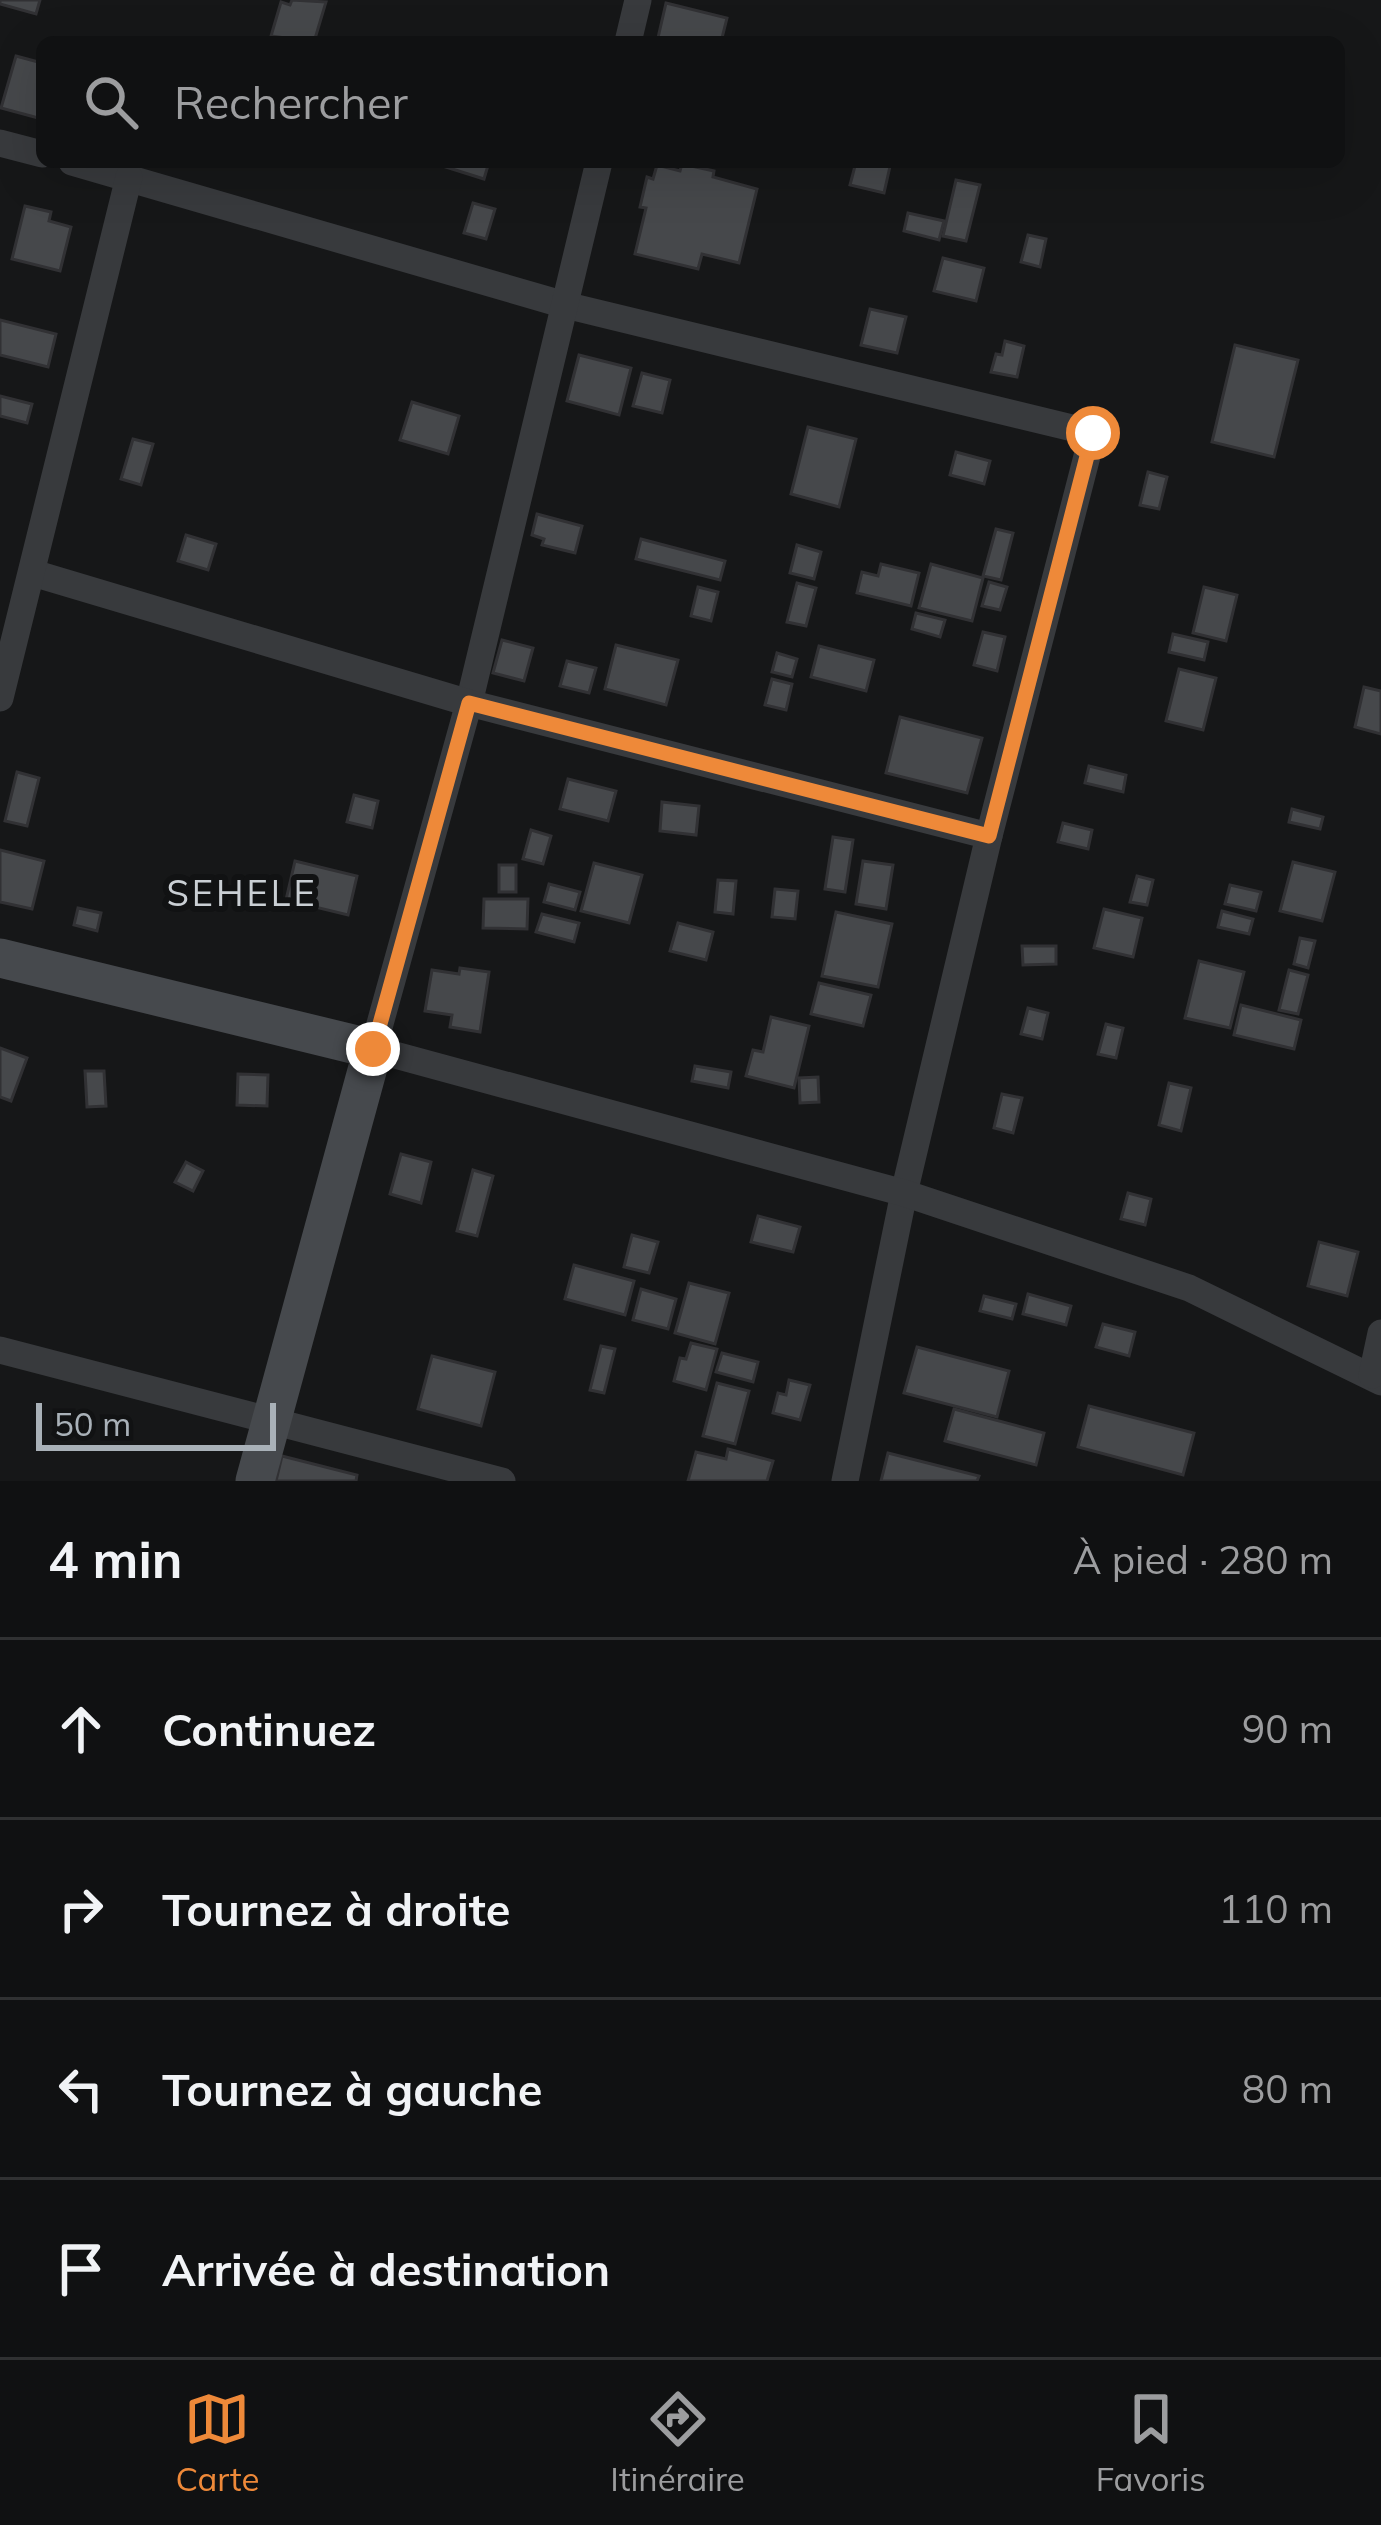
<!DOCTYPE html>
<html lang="fr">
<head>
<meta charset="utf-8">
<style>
  :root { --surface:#101112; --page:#1e1f20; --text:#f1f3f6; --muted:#9c9d9f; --line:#303132; --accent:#ee8939 }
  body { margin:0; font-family:Mulish,sans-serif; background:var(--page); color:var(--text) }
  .scale { position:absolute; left:36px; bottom:30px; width:240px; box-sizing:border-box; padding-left:12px; border:6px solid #a9b1b8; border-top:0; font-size:33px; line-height:42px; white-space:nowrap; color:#a9b1b8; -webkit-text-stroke:9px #111213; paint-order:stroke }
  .stop { position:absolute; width:36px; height:36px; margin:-27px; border:9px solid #ee8939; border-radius:50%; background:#fff }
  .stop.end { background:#ee8939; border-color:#fff; box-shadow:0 3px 12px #0008 }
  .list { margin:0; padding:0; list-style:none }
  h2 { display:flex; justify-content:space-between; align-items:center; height:156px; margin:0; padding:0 48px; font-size:51px }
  h2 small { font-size:39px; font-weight:400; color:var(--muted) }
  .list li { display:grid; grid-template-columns:78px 1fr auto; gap:36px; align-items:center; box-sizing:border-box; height:180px; padding:0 48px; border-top:3px solid var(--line) }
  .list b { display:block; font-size:45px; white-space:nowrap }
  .list em { font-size:39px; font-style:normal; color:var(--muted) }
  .icon { flex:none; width:66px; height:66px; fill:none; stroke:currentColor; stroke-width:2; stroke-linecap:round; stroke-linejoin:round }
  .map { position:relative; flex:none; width:1381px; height:1481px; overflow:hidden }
  .search { position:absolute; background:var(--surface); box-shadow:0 12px 48px #0002; left:36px; right:36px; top:36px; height:132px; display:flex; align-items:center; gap:30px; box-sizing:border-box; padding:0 42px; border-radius:18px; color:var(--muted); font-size:45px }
  .sheet { height:876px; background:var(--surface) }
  nav { display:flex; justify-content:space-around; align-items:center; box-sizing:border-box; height:168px; border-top:3px solid var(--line); background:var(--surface); font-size:33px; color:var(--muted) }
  nav a { display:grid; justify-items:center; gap:6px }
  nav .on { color:var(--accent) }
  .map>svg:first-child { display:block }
  .building { fill:#46484b; stroke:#313134; stroke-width:3 }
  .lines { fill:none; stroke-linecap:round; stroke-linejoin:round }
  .street { stroke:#383a3d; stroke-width:27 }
  .secondary { stroke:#46494d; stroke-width:39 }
  .route { stroke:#ee8939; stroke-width:15 }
  .labels { text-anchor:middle; stroke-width:12; stroke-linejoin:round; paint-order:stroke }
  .quarter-label { font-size:36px; letter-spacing:3px; fill:#cacfd4; stroke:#111213 }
</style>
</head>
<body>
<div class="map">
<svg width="1381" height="1481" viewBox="0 0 1381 1481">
  <rect width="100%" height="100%" fill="#161718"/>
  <g class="building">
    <path d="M0,0h40l-4,14 -36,-10z"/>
    <path d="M292,0l34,2 -12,40 -43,-6 10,-34 9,3z"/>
    <path d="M666,3l61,15 -6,24h-64z"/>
    <path d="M16,56l26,7v56l-41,-11z"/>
    <path d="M430,162h59l-5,17z"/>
    <path d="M856,162h35l-7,31 -34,-8z"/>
    <path d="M682,164l32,7 -1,6 44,12 -18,74 -37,-9 -4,15 -63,-15 11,-46 -6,-1 7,-30 6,2 4,-14 23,6z"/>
    <path d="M956,180l24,5 -14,56 -23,-5z"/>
    <path d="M473,203l22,6 -9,30 -22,-6z"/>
    <path d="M25,206l26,6 -2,9 22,6 -11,44 -48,-12z"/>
    <path d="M908,213l36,8 -5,19 -35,-9z"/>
    <path d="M1028,235l18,4 -6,28 -19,-5z"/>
    <path d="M943,258l41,10 -8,33 -42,-10z"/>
    <path d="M870,309l36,8 -9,36 -36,-8z"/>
    <path d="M0,320l56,14 -8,33 -48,-12z"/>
    <path d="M1005,341l19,5 -7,31 -26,-5 5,-18 6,1z"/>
    <path d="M1235,345l63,15 -24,97 -62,-15z"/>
    <path d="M579,355l52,13 -12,47 -52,-14z"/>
    <path d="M642,373l28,7 -8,33 -29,-7z"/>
    <path d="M0,396l32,8 -5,19 -27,-7z"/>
    <path d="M412,402l47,14 -11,38 -48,-14z"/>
    <path d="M808,427l48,12 -17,68 -48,-13z"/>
    <path d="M133,439l20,5 -12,41 -20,-6z"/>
    <path d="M956,452l34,9 -6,23 -34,-9z"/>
    <path d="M1148,472l19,5 -8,32 -19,-4z"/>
    <path d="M537,514l45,12 -7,27 -33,-8 2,-6 -12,-4z"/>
    <path d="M996,529l17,4 -12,47 -18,-4z"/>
    <path d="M186,535l30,9 -8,26 -30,-9z"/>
    <path d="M641,539l84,22 -5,19 -84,-21z"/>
    <path d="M797,545l24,7 -7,27 -24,-6z"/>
    <path d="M881,564l38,9 -8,33 -54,-13 5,-21 16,4z"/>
    <path d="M931,564l52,14 -11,43 -53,-13z"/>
    <path d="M989,582l18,5 -7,23 -18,-4z"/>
    <path d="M797,583l19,5 -10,38 -19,-4z"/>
    <path d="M698,587l20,5 -7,29 -20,-5z"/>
    <path d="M1204,587l33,8 -11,46 -33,-8z"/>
    <path d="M916,613l29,7 -5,17 -28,-8z"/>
    <path d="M983,632l22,5 -8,34 -23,-6z"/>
    <path d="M1173,634l35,8 -4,18 -35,-8z"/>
    <path d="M502,640l31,8 -9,33 -31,-8z"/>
    <path d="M616,645l62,15 -12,45 -61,-16z"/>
    <path d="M819,646l55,14 -8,31 -55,-14z"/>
    <path d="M777,653l20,6 -5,18 -20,-5z"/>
    <path d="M567,661l29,7 -7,25 -29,-7z"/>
    <path d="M1179,669l37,9 -13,52 -37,-9z"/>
    <path d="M772,679l20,5 -6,26 -21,-5z"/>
    <path d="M1364,687l17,4v43l-26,-7z"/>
    <path d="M900,717l82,21 -15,55 -81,-20z"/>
    <path d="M1089,766l37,9 -3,17 -38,-9z"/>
    <path d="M17,772l22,6 -12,48 -22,-5z"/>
    <path d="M568,779l48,12 -8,30 -48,-12z"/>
    <path d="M354,795l24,6 -6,27 -25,-6z"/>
    <path d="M662,802l37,4 -3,29 -36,-4z"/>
    <path d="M1292,809l31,8 -3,12 -31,-7z"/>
    <path d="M1063,823l29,7 -4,19 -30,-7z"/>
    <path d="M531,830l20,6 -8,28 -20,-5z"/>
    <path d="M833,837l20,3 -8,52 -20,-3z"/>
    <path d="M0,850l44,11 -12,48 -32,-7z"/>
    <path d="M295,861l62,15 -9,39 -62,-15z"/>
    <path d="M863,861l30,4 -7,44 -30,-5z"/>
    <path d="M1293,862l42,10 -13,49 -42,-10z"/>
    <path d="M594,863l48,12 -13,48 -48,-12z"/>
    <rect x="499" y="865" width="17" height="27"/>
    <path d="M1137,876l16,4 -6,25 -17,-3z"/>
    <path d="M718,880l18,1 -3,33 -18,-2z"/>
    <path d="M549,884l31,8 -5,18 -31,-8z"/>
    <path d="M1230,885l31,7 -5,19 -31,-7z"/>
    <path d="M775,889l23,2 -3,28 -23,-2z"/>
    <path d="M484,899h44l-1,30 -44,-1z"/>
    <path d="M78,908l23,5 -4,18 -23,-6z"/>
    <path d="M1104,909l38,9 -9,39 -39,-9z"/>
    <path d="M1222,911l31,8 -4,15 -31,-7z"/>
    <path d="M836,912l56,12 -14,63 -56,-11z"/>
    <path d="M542,914l37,9 -5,19 -38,-10z"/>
    <path d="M678,923l35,9 -7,28 -36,-9z"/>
    <path d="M1300,938l15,3 -7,27 -14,-4z"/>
    <path d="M1022,946h34v18l-33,1z"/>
    <path d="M1199,961l45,11 -14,56 -45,-10z"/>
    <path d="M460,968l29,4 -9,60 -30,-5 2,-12 -27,-4 7,-41 27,4z"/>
    <path d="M1289,970l19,5 -10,39 -19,-4z"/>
    <path d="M819,983l52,12 -8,31 -52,-12z"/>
    <path d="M1241,1005l60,15 -7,29 -60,-14z"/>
    <path d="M1028,1008l20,5 -6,26 -21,-5z"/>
    <path d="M771,1017l38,9 -15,62 -48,-12 7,-26 10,2z"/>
    <path d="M1106,1024l17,4 -7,30 -18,-4z"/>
    <path d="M0,1048l27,10 -16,43 -11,-4z"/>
    <path d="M695,1066l36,6 -3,16 -36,-7z"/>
    <path d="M85,1071h19l2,35 -19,1z"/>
    <path d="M238,1074l30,1 -1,31 -30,-1z"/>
    <path d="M818,1077l1,25 -19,1 -1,-25z"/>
    <path d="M1169,1083l22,5 -10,43 -22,-6z"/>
    <path d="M1002,1094l20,4 -9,35 -19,-5z"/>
    <path d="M401,1154l30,8 -10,41 -31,-9z"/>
    <path d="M186,1162l17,9 -10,20 -18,-9z"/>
    <path d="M473,1170l20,6 -16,60 -20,-5z"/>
    <path d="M1128,1193l23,6 -6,26 -24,-6z"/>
    <path d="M758,1216l42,11 -7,25 -42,-10z"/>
    <path d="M632,1235l26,7 -9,31 -25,-6z"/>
    <path d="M1319,1242l39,10 -11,44 -39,-10z"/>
    <path d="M574,1265l60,16 -9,34 -60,-16z"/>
    <path d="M689,1283l40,10 -14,51 -40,-11z"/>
    <path d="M641,1289l35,10 -8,30 -35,-9z"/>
    <path d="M1028,1294l43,12 -5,19 -43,-11z"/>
    <path d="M984,1296l32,8 -4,15 -32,-8z"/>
    <path d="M1103,1324l32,8 -6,24 -33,-9z"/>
    <path d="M691,1343l26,6 -11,41 -32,-9 6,-23 6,1z"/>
    <path d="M601,1346l14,3 -11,44 -14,-3z"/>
    <path d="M917,1347l92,24 -12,46 -93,-24z"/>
    <path d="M722,1353l36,9 -5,20 -37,-10z"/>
    <path d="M432,1356l63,16 -14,54 -63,-17z"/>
    <path d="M789,1380l21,5 -10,35 -27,-7 5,-20 8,2z"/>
    <path d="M717,1383l32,8 -14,53 -32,-8z"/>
    <path d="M1089,1406l105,27 -11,42 -105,-28z"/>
    <path d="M954,1409l90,24 -8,32 -91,-24z"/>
    <path d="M728,1449l45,12 -6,20h-79l8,-29 30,7z"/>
    <path d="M888,1453l91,23 -2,5h-96z"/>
    <path d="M282,1456l75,19 -1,6h-80z"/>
  </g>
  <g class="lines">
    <g class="street">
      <path d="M628,42l10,-42"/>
      <path d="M0,143l42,11"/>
      <path d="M72,162l493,143 528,128 -104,403 -85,357 -59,288"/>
      <path d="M599,162l-130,541 -96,346 531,144 285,95 192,94"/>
      <path d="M33,573l436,130 520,133"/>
      <path d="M0,698l129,-521"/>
      <path d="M0,1350l502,131"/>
      <path d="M1372,1375l9,-42"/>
    </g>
    <path class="secondary" d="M0,958l373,91 -118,432"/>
  </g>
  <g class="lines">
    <path class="route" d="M373,1049l96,-346 520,133 104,-403"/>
  </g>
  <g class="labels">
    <g class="quarter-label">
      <text x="242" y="906">SEHELE</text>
    </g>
  </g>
</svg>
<div class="scale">50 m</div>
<div class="stop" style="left:1093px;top:433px"></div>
<div class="stop end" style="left:373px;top:1049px"></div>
<div class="search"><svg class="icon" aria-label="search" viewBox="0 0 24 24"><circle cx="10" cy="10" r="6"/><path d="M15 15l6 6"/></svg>Rechercher</div>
</div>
<section class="sheet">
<h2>4 min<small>À pied · 280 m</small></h2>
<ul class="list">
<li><svg class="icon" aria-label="ahead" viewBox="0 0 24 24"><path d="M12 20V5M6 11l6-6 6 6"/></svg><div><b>Continuez</b></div><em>90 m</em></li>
<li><svg class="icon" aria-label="right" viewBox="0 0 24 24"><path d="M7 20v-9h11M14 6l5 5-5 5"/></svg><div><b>Tournez à droite</b></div><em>110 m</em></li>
<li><svg class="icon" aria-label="left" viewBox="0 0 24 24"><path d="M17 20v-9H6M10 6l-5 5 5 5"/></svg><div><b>Tournez à gauche</b></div><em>80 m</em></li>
<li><svg class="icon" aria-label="arrive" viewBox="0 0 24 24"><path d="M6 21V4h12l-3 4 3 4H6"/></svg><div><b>Arrivée à destination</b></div></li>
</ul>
</section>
<nav>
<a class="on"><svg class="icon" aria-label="map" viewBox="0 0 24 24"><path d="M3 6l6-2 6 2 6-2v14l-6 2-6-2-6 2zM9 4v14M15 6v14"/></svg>Carte</a>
<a><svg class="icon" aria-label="directions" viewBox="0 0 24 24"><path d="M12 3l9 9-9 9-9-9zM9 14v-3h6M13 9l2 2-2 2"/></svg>Itinéraire</a>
<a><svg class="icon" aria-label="saved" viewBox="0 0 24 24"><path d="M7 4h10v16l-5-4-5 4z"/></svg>Favoris</a>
</nav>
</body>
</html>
